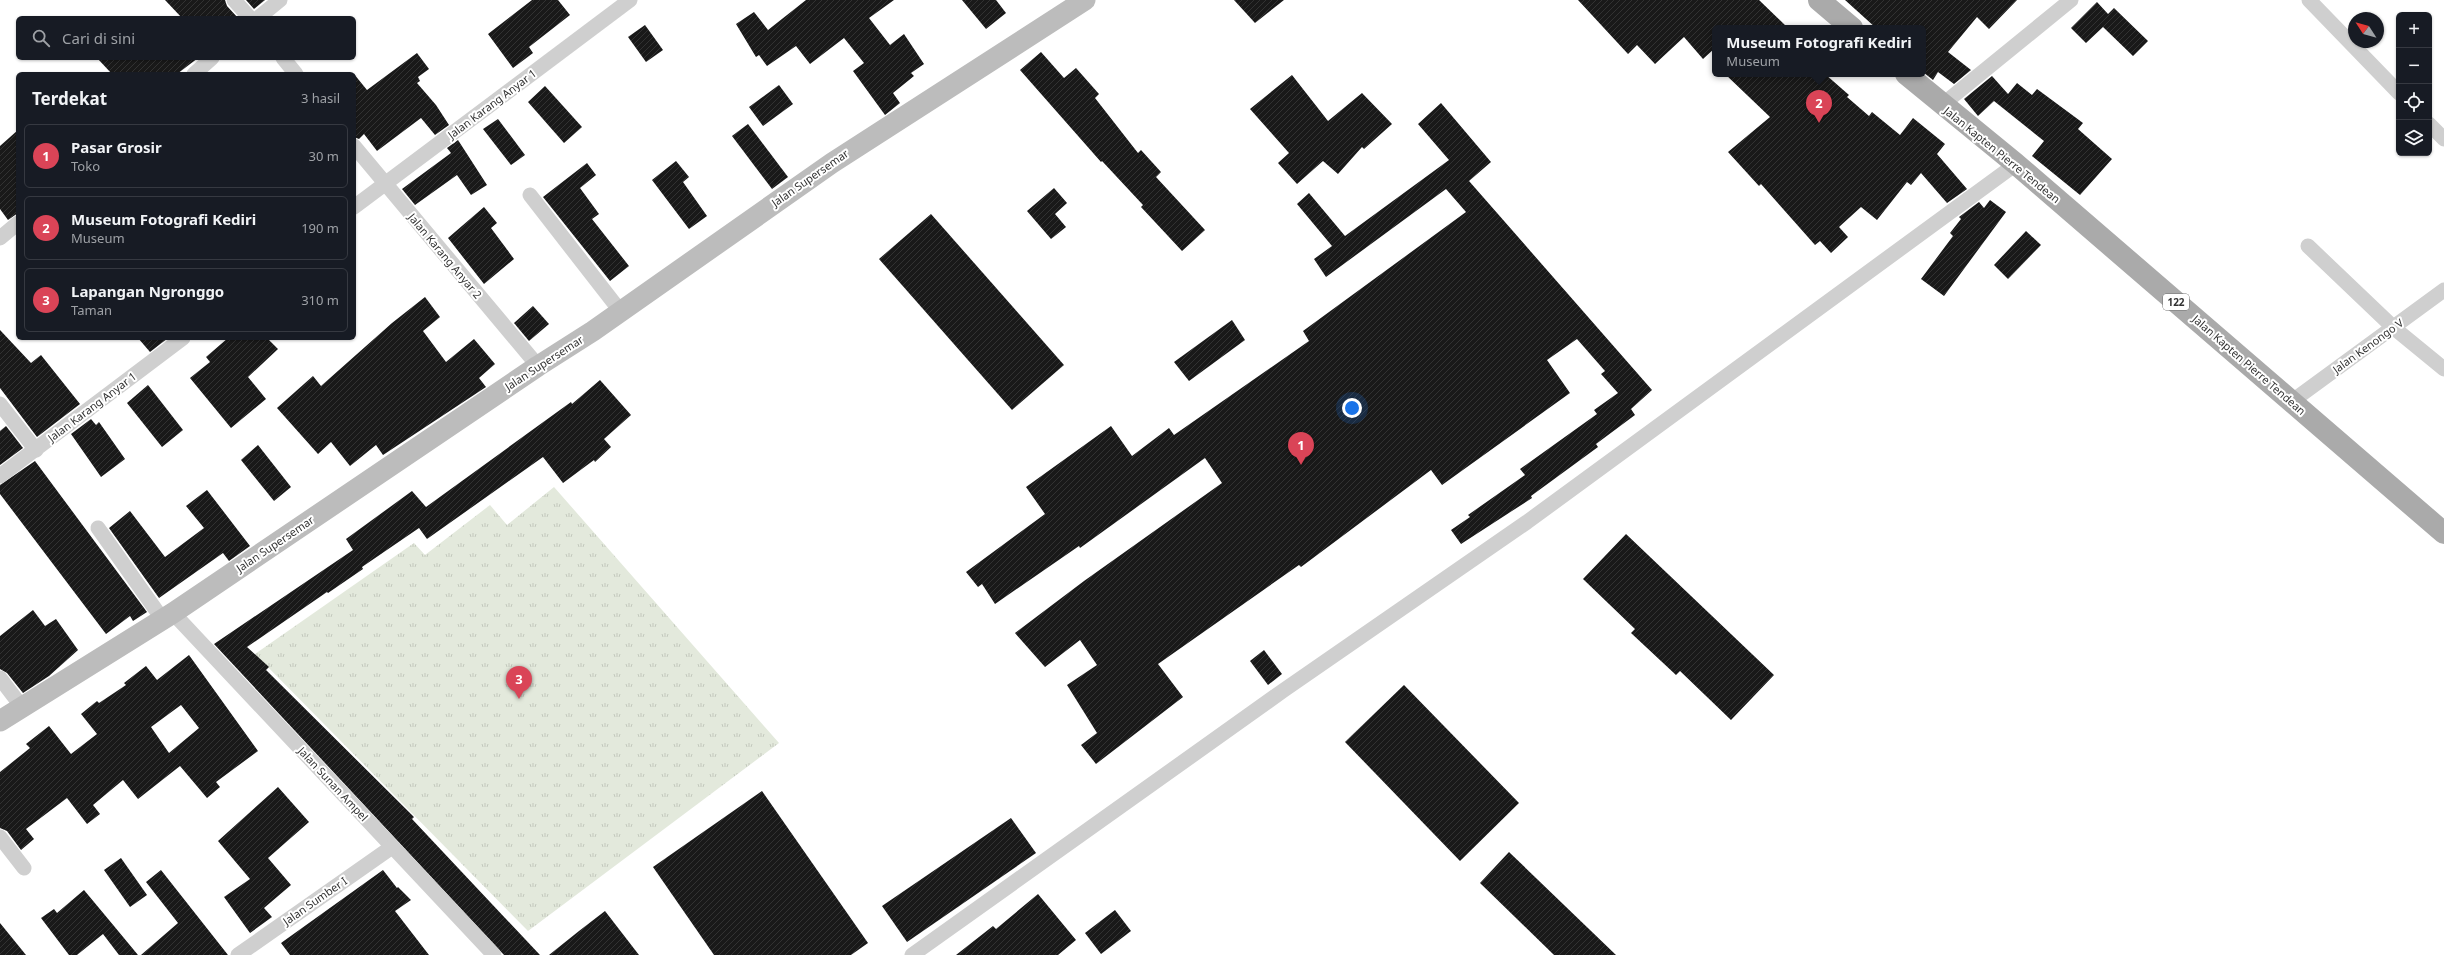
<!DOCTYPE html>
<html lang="id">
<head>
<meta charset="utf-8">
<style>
  :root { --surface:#171b24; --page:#242831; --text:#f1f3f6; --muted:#9ea1a6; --line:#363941; --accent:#da4457 }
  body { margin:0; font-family:"Noto Sans",sans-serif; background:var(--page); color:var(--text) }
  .controls { position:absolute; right:12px; top:12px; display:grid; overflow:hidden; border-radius:6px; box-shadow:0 1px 3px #0004 }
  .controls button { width:36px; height:36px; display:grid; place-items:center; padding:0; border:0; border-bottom:1px solid var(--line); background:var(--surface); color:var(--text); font:20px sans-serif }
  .compass { position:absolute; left:2348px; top:12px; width:36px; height:36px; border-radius:50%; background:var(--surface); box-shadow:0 1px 3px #0004; rotate:306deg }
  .you { position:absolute; left:1352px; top:408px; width:14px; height:14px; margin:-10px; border:3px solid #fff; border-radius:50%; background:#1a73e8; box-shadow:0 0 0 6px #1a73e833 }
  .badge { display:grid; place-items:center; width:26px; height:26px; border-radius:50%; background:var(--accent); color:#fff; font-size:13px; font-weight:700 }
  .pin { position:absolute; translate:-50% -33px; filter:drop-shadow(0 1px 2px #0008) }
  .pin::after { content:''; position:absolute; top:21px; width:14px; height:12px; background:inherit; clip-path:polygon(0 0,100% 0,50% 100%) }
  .popup { position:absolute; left:1712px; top:25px; width:214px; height:52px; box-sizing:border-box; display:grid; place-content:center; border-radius:6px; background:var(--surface); filter:drop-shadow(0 1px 3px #0005); font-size:13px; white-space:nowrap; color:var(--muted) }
  .popup b { font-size:15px; color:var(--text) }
  .popup::after { content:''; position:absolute; left:50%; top:100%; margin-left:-8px; border:8px solid transparent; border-top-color:var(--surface) }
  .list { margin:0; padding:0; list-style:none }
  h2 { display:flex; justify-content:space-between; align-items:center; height:52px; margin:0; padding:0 16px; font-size:17px }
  h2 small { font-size:13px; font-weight:400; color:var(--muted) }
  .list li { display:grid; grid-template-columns:26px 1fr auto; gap:12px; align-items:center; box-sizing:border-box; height:64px; margin:0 8px 8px; padding:0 8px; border:1px solid var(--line); border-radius:6px }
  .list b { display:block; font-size:15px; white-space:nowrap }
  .list p { margin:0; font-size:13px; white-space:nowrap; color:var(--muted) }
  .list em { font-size:13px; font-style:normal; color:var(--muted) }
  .icon { flex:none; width:22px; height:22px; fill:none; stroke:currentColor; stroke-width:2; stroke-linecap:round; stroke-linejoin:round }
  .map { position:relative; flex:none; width:2444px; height:955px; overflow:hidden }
  .search { position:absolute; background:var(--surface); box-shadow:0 1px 3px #0004; left:16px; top:16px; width:340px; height:44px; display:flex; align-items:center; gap:10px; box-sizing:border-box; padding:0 14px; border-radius:6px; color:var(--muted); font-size:15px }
  .panel { position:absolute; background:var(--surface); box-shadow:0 1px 3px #0004; left:16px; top:72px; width:340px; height:268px; border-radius:6px }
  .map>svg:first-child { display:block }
  .park { fill:url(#park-tufts) }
  .building { fill:url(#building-hatch); fill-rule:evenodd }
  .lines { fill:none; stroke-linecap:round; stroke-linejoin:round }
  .minor { stroke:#cfcfcf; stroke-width:15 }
  .secondary { stroke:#bcbcbc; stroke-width:21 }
  .primary { stroke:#aaa; stroke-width:22 }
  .labels { text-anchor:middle; stroke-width:4; stroke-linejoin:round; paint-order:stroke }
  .shield { fill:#fff; stroke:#707070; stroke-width:1 }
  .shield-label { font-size:10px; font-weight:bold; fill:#323232 }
  .street-label { font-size:11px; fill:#323232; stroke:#fff }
</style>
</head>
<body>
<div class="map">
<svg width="2444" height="955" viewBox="0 0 2444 955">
  <defs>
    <pattern id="park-tufts" width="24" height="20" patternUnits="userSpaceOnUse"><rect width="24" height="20" fill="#e3e9dc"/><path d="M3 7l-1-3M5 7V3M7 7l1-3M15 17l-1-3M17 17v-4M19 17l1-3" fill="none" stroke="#c3c8bd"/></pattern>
    <pattern id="building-hatch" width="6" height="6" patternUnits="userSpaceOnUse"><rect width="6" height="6" fill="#191919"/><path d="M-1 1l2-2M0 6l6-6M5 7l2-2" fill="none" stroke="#323232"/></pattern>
  </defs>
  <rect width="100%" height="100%" fill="#fff"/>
  <path class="park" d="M554,487l225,256 -251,188 -273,-277 159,-111 11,12 65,-50 17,20z"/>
  <g class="building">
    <path d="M165,0h60l2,6 11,12h-56z"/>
    <path d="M246,0h19l-11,9z"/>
    <path d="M532,0h26l12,15 -41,32 4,6 -20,15 -25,-34z"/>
    <path d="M806,0h88l-25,18 21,27 14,-11 20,30 -13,9 3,3 -21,17 7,10 -15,12 -32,-44 11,-8 -20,-25 -34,26 -14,-18 -29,20 -8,-11 -3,2 -20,-33 18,-12 14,18z"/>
    <path d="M962,0h34l10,13 -20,16z"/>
    <path d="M1234,0h50l-29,23z"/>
    <path d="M1578,0h181l29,28h-73v20l-12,11 -19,-22 -29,27 -18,-19 -9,9z"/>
    <path d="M1845,0h172l-28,29 -12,-12 -29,35 23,18 -17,14 -16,-12 -5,8 -10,-8v-44h-47z"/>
    <path d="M2097,2l11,12 6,-6 34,33 -15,15 -30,-29 -17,16 -15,-15z"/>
    <path d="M645,25l18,25 -17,12 -18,-25z"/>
    <path d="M1041,52l23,26 12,-10 23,26 -4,4 43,55 3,-3 20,22 -5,5 49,53 -23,21 -41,-44 2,-2 -41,-44 -1,1 -81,-92z"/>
    <path d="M417,53l12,16 -11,8 2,4 -3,2 19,22 13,20 -14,10 -14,-17 -44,33 -13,-17 -5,5 -5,-2v-63l13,16z"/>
    <path d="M97,58h101l-21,16h-65z"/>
    <path d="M1725,74h100l24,21 -2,2 22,19 3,-4 28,23 13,-17 32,26 -8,10 30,35 -20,14 -26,-30 -10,12 -4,-3 -30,38 -16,-13 -22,20 9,10 -17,16 -11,-12 -5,4 -54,-61 -2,2 -31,-34 42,-35z"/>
    <path d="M1292,75l36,46 34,-28 30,31 -28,25 -2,-2 -24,27 -15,-13 -26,23 -19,-21 11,-10 -39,-44z"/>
    <path d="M1992,76l16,18 9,-11 15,12 5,-6 46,34 -5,6 34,30 -32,36 -48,-39 12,-15 -50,-40 -16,15 -14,-17z"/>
    <path d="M779,85l14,19 -30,22 -14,-19z"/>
    <path d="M545,86l37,41 -18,16 -36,-41z"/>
    <path d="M1441,103l50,59 -22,19 183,209 -21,19 4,6 -39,29 2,3 -67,49 1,2 -71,46 -10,-14 19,-13 -2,-2 57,-40 -5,-6 77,-55 -3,-4 24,-17 -17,-19 4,-3 -28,-32 -30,21 23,33 -128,92 -11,-15 -130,97 -2,-2 -141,99 25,33 -87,67 -15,-19 16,-12 -30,-48 30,-20 -17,-25 -35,27 -30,-34 69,-52 138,-98 -17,-25 -125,90 -1,-2 -84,58 -13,-20 -4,3 -12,-15 79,-58 -19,-27 85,-61 21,30 37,-28 5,7 135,-94 -6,-10 163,-119 -20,-23 -120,88 -12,-18 18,-13 -35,-42 12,-11 36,43 104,-76 -31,-36z"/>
    <path d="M498,119l27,36 -14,10 -28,-36z"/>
    <path d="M748,124l40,53 -16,12 -40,-53z"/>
    <path d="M18,130v83l-10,7 -8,-11v-63z"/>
    <path d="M458,140l29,45 -16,10 -14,-20 -42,30 -13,-16 49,-36 -4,-5z"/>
    <path d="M676,161l13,16 -6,5 24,34 -18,13 -37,-49z"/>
    <path d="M587,163l9,12 -16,13 19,26 -7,5 37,47 -19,15 -67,-84z"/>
    <path d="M1054,188l13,15 -12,11 11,13 -15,12 -24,-28z"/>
    <path d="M1990,200l16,12 -62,84 -23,-17 32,-43 -3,-3 11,-14 -2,-2 20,-15 5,6z"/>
    <path d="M484,207l13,16 -6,5 23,31 -30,25 -36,-46z"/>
    <path d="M931,214l133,151 -52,45 -133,-151z"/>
    <path d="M2026,231l15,14 -33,34 -14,-14z"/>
    <path d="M425,297l15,20 -17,14 23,31 28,-23 21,25 -16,14 7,9 -103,68 -7,-10 -26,21 -19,-24 -13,12 -41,-46 36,-32 8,10 71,-63z"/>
    <path d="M533,306l16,18 -20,17 -15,-18z"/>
    <path d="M1232,320l13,20 -56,41 -15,-19z"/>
    <path d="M0,330l31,33 10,-8 39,49 -43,33 -37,-49z"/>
    <path d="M138,338h30l-18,14z"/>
    <path d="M228,338h39l11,11 -30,28 18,22 -35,29 -41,-50 20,-16 -4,-5z"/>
    <path d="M600,380l31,35 -27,24 7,8 -16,15 -1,-2 -31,23 -20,-26 -116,82 -8,-11 -57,39 1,2 -35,24 -1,-1 -80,55 22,20 -3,3 148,147 -2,2 128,136h-36l-290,-311 139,-94 -7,-11 66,-48 14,16 145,-105 1,2z"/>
    <path d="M148,385l35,45 -21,17 -35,-44z"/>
    <path d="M91,419l5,6 3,-3 26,37 -24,18 -30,-43z"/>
    <path d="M6,426l17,22 -23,17v-34z"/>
    <path d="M258,445l33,42 -17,14 -33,-41z"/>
    <path d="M35,461l112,151 -14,9 -3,-5 -24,18 -106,-140v-9z"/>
    <path d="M207,490l43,56 -21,15 -6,-8 -64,45 -50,-70 21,-17 35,46 39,-29 -18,-22z"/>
    <path d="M1626,534l148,141 -43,45 -51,-49 -4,4 -45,-42 4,-4 -52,-50z"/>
    <path d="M33,610l12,16 11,-7 22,31 -29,26 -26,17 -16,-20 -7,-4v-33z"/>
    <path d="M1264,650l18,24 -14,11 -18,-24z"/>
    <path d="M189,655l69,96 -42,31 4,5 -13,11 -27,-32 -42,33 -15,-19 -30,25 7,9 -13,10 -20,-26 -41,31 8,10 -13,11 -14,-19 -7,-3v-56l30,-24 -4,-4 23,-18 22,28 26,-20 -16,-20 16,-13 2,2 27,-18 -2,-2 22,-17 11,14zM181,705l18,23 -30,25 -18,-26z"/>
    <path d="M1404,685l115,118 -59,58 -115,-119z"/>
    <path d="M278,787l31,35 -41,36 23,27 -27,23 8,9 -22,16 -26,-36 26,-18 -32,-38z"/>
    <path d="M762,791l106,152 -17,12h-137l-61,-88z"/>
    <path d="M1011,818l25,35 -129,89 -25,-36z"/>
    <path d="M1509,852l107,103h-62l-74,-72z"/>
    <path d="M121,858l26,37 -17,12 -26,-37z"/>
    <path d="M161,870l67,85h-87l37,-32 -32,-41z"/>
    <path d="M383,870l14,18 1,-1 13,13 -16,11 34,44h-139l-9,-12z"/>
    <path d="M84,890l30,36 24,29h-19l-16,-21 -26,21h-8l-28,-37 13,-9 3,4z"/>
    <path d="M1038,894l38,46 -18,15h-102l37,-29 3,3z"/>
    <path d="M1115,910l16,21 -30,23 -16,-21z"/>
    <path d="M605,911l34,44h-90l30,-24z"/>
    <path d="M0,923l26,32h-26z"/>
  </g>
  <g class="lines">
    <g class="minor">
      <path d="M234,0l16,18"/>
      <path d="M2309,0l90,93"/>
      <path d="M258,18l22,-18"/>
      <path d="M283,58l13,16"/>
      <path d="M194,74l18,-16"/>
      <path d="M1942,105l129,-105"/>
      <path d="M2429,124l15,15"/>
      <path d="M354,146l184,220"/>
      <path d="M530,195l91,117"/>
      <path d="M354,207l276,-207"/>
      <path d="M0,238l18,-15"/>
      <path d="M2308,246l86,82 50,41"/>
      <path d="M2291,402l153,-112"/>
      <path d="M0,404l36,46"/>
      <path d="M0,476l183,-138"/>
      <path d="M98,528l65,92"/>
      <path d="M173,613l321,342"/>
      <path d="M0,678l22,29"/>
      <path d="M0,837l24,31"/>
      <path d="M238,955l154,-108"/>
      <path d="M912,955l372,-265 243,-168 489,-358"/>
    </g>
    <path class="secondary" d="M0,721l173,-108 365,-247 55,-35 239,-168 253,-163"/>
    <g class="primary">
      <path d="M1819,0l33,28"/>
      <path d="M1906,74l110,90 428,369"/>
    </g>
  </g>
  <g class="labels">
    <rect class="shield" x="2163" y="294" width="26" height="16" rx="3"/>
    <g class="shield-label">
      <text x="2176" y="306">122</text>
    </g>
    <g class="street-label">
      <text transform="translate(492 104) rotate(-37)" y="4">Jalan Karang Anyar 1</text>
      <text transform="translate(2002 155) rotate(39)" y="4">Jalan Kapten Pierre Tendean</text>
      <text transform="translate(810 178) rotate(-35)" y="4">Jalan Supersemar</text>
      <text transform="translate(445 256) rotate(50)" y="4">Jalan Karang Anyar 2</text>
      <text transform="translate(2368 346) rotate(-36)" y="4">Jalan Kenongo V</text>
      <text transform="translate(544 363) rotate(-33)" y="4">Jalan Supersemar</text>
      <text transform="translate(2249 365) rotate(41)" y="4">Jalan Kapten Pierre Tendean</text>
      <text transform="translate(92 407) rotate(-37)" y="4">Jalan Karang Anyar 1</text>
      <text transform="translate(275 544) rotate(-34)" y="4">Jalan Supersemar</text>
      <text transform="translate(333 784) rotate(47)" y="4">Jalan Sunan Ampel</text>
      <text transform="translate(315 901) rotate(-35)" y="4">Jalan Sumber I</text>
    </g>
  </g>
</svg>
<div class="controls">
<button>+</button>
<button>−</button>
<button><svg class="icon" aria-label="locate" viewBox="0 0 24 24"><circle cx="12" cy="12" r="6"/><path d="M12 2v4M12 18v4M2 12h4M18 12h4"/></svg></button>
<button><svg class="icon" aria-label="layers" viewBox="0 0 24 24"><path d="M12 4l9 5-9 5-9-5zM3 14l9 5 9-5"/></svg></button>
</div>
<svg class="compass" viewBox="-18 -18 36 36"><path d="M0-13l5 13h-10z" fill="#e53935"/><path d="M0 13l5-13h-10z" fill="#9ea1a6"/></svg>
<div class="you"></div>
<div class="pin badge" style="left:1301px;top:465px">1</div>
<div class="pin badge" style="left:1819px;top:123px">2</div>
<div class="popup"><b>Museum Fotografi Kediri</b>Museum</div>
<div class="pin badge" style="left:519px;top:699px">3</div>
<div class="search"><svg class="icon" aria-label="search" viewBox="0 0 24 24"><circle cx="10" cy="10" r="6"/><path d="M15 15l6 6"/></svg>Cari di sini</div>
<section class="panel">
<h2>Terdekat<small>3 hasil</small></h2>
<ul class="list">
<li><span class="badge">1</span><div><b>Pasar Grosir</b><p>Toko</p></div><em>30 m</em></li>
<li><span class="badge">2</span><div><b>Museum Fotografi Kediri</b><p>Museum</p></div><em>190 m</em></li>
<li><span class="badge">3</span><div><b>Lapangan Ngronggo</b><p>Taman</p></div><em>310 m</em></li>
</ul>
</section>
</div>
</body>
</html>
